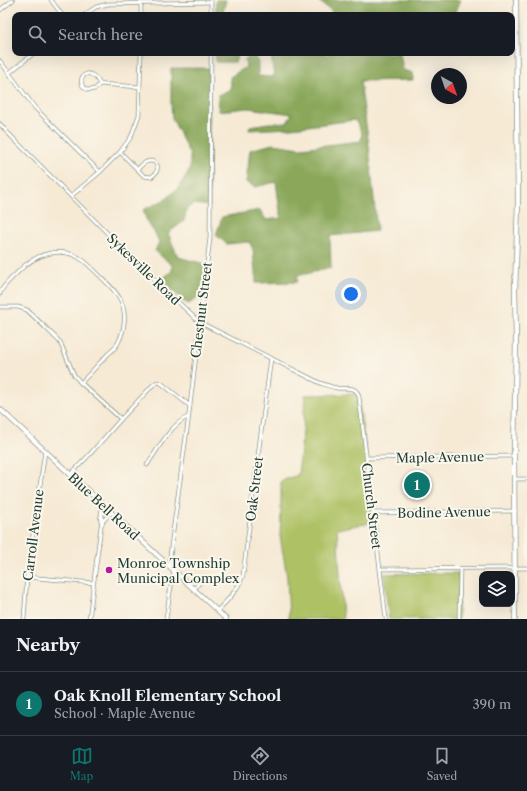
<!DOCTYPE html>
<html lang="en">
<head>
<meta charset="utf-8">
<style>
  :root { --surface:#171b24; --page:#20242c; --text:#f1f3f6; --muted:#9ea1a6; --line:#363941; --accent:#0f766e }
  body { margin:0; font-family:"Libre Caslon Text",serif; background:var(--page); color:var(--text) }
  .controls { position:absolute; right:12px; bottom:12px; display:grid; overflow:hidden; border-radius:8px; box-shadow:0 4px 16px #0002 }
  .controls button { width:36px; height:36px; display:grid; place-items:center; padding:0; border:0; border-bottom:1px solid var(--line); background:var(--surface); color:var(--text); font:20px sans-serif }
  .compass { position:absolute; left:431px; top:68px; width:36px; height:36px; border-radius:50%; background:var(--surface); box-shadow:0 4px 16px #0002; rotate:140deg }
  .you { position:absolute; left:351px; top:294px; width:14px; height:14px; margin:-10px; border:3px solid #fff; border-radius:50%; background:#1a73e8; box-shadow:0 0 0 6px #1a73e833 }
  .badge { display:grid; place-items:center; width:26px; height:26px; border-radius:50%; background:var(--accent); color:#fff; font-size:13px; font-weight:700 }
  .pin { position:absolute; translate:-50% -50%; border:2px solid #fff; box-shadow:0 1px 4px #0006 }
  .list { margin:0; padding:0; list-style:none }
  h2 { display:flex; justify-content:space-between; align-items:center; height:52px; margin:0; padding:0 16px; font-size:17px }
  h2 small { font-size:13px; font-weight:400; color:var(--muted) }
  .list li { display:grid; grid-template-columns:26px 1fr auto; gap:12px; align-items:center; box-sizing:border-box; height:64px; padding:0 16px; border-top:1px solid var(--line) }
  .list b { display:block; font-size:15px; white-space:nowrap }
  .list p { margin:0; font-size:13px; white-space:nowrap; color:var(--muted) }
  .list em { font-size:13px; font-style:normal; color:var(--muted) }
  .icon { flex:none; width:22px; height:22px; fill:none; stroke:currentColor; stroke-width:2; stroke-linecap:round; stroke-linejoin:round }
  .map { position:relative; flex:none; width:527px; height:619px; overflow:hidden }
  .search { position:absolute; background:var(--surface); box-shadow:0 4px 16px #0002; left:12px; right:12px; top:12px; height:44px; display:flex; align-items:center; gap:10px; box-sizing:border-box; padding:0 14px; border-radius:8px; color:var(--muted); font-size:15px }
  .sheet { height:116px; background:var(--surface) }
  nav { display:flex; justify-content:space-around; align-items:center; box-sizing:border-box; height:56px; border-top:1px solid var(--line); background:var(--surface); font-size:11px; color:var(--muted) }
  nav a { display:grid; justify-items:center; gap:2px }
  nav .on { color:var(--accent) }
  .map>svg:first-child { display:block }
  .green { fill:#aec165; stroke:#667f4c }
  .forest { fill:#8aa75a; stroke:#547247 }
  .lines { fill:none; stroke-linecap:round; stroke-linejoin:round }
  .minor-casing { stroke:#8a9484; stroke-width:4.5 }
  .tertiary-casing { stroke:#8a9484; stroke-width:5.5 }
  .secondary-casing { stroke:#8a9484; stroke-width:6 }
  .minor { stroke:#fff; stroke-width:3 }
  .tertiary { stroke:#fff; stroke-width:4 }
  .secondary { stroke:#fff; stroke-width:4.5 }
  .poi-dot { fill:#b5179e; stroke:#fbf7ec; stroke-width:1.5 }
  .labels { text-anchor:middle; stroke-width:4; stroke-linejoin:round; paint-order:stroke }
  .street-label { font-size:13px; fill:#1f3d34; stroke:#fbf7ec }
  .poi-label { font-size:13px; fill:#1f3d34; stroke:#fbf7ec; text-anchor:start }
</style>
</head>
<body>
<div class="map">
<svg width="527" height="619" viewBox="0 0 527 619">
  <rect width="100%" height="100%" fill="#fbf7ec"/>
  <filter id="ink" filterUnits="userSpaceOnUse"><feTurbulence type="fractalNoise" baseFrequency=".025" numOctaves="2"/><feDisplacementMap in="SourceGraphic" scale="8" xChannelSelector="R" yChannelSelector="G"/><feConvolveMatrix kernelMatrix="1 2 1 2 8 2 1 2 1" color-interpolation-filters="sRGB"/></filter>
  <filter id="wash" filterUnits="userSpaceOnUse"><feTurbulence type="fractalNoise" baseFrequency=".012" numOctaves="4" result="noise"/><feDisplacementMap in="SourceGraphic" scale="16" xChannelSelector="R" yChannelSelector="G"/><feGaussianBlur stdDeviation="0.9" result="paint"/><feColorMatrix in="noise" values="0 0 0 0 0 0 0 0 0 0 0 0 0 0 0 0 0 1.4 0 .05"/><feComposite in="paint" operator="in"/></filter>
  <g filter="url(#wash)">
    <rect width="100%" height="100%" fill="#f6ead5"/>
    <g class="green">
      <path d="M358,394l17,128 -38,7 6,90h-54l-2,-42 -7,-41 1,-23v-32l17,-6 5,-43 2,-37z"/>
      <path d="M459,573l-1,46h-69l-5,-45z"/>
    </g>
    <g class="forest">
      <path d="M216,0h10l-3,12 1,3h-9z"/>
      <path d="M317,0h144l-7,15h-122v-4z"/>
      <path d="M215,53h31l-3,2 -5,-1 -3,8h-19z"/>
      <path d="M271,53h54l2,2 3,-2h70l3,17 10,3v7l-53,1 9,65 8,85 -47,5 1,32 -34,8v6l-41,1 -3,-34 -4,-7 -22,2 -11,-9 6,-18 38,-7 6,10 15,-2 -5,-36 -21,5 -9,-5 4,-32 23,-6 28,4 60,-7 1,-8 -7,-13 -63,8 -43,2 1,-4 19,-3h18l5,-9 -44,-6 -29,3 -1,-16 13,-6 -1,-12 16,-10 -1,-8 8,-5 5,8v14l16,1z"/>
      <path d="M171,68h38c-1,46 1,92 0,138l-15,-2 -7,4 -3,13 -16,12 10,24 27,7 -4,24 -3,9 -9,7 -6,-3 -21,-22 10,-8v-6l-17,-14 4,-9 -4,-9 -7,-9 -5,-14 23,-11 13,-12 11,-18v-14l-18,-37 -1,-14z"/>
    </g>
  </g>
  <g filter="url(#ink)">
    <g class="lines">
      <defs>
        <g id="minor">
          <path d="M51,0l11,15"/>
          <path d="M0,10l13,-10"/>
          <path d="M84,15l12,-8 12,-3 103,-2"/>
          <path d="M141,15v-12"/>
          <path d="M211,15v-15"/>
          <path d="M0,61l35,47 65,64"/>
          <path d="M9,73l25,-20"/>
          <path d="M100,84c-12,-23 -28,-1 -12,6l7,-1 5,-5 40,3"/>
          <path d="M0,124l7,8 118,119 74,71 121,61c6,2 11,4 17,5 8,1 20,-3 22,9l27,222"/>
          <path d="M120,152l24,24 7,1c15,-9 1,-26 -13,-8"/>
          <path d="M71,196l29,-24 20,-20 11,-15 8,-22 2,-62"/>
          <path d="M0,294c2,-8 11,-15 17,-21 17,-19 45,-29 67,-12 6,5 11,10 16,15 7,7 15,14 20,23 7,13 5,31 -2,44 -2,4 -6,8 -10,11 -9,10 -18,19 -27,29"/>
          <path d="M0,307h18l9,3 19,18 14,14 14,33 7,8 40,36"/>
          <path d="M366,458l148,-2"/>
          <path d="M147,465c10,-15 25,-42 41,-48"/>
          <path d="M70,475l20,-21 31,-35 32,-34 4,-3 4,1 29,23"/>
          <path d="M514,479h13"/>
          <path d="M373,513l142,-2"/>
          <path d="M169,566l3,-27 16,-117 22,-184 1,-185"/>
          <path d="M380,569l147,-1"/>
          <path d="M27,577l66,6"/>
          <path d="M194,589l10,-12"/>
          <path d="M217,611c11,-11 21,-21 26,-36l17,-135 11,-82"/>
          <path d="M24,619l3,-42 18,-126"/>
          <path d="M89,619l12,-93 2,-5 8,-8"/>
          <path d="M166,619l4,-27 4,-21"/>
          <path d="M459,619l1,-50"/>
        </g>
        <g id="tertiary">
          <path d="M0,409l226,210"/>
          <path d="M102,523l-1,-4 2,-14"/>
        </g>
        <path id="secondary" d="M515,619l-1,-163 2,-118 -1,-48 3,-86 -2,-204"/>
      </defs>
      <use href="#minor" class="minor-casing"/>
      <use href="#tertiary" class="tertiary-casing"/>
      <use href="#secondary" class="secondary-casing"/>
      <use href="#minor" class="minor"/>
      <use href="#tertiary" class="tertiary"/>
      <use href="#secondary" class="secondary"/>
    </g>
  </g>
  <circle class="poi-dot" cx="109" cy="570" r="4"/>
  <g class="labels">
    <g class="street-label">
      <text transform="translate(144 269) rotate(44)" y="5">Sykesville Road</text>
      <text transform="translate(201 310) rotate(-83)" y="5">Chestnut Street</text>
      <text transform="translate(440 457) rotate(-1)" y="5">Maple Avenue</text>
      <text transform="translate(254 489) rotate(-83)" y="5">Oak Street</text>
      <text transform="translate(104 506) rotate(43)" y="5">Blue Bell Road</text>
      <text transform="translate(372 506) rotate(83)" y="5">Church Street</text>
      <text transform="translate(444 512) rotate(-1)" y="5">Bodine Avenue</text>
      <text transform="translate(33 535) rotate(-83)" y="5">Carroll Avenue</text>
    </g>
    <g class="poi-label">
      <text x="117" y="568">Monroe Township<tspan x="117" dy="15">Municipal Complex</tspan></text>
    </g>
  </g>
</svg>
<div class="controls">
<button><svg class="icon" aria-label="layers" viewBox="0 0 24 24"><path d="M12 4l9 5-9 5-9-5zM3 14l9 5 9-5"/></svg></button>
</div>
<svg class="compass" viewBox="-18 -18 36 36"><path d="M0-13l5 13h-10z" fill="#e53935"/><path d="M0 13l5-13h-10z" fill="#9ea1a6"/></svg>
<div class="you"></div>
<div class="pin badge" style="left:417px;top:485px">1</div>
<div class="search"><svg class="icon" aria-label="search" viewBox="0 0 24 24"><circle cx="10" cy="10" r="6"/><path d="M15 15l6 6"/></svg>Search here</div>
</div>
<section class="sheet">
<h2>Nearby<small></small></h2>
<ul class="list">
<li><span class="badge">1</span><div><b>Oak Knoll Elementary School</b><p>School · Maple Avenue</p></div><em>390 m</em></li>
</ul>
</section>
<nav>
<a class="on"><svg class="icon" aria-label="map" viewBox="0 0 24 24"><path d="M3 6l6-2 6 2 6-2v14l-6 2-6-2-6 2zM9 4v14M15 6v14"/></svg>Map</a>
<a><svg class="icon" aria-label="directions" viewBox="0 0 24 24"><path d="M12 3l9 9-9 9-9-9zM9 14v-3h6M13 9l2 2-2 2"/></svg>Directions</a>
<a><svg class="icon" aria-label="saved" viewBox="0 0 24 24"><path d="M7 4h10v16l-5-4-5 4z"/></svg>Saved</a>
</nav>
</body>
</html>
